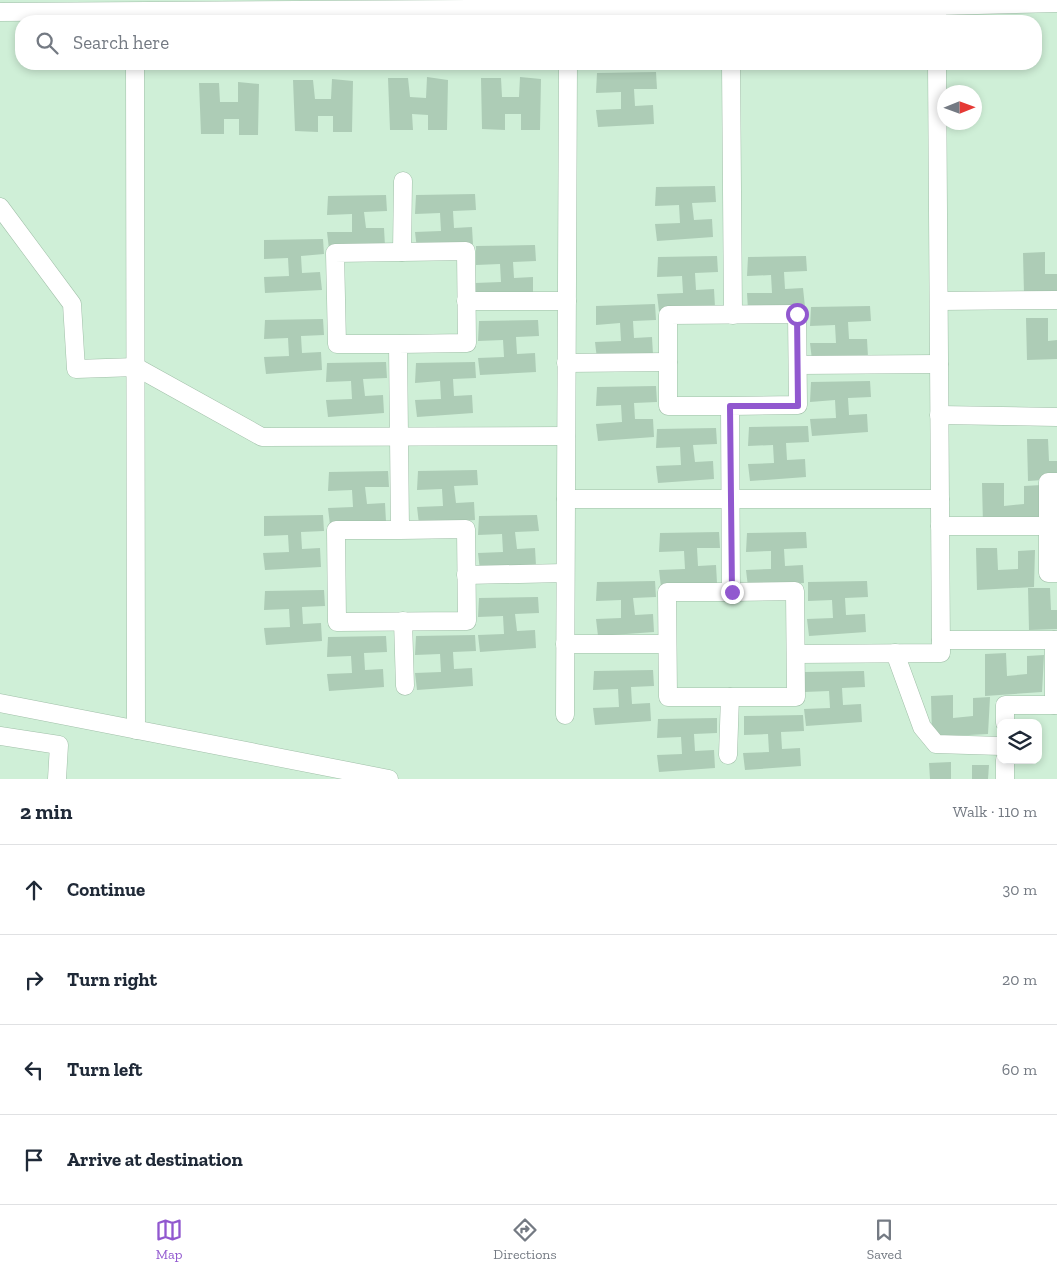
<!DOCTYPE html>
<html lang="en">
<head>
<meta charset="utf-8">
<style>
  :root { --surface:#fff; --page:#f2f2f3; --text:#1f2937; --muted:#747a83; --line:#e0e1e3; --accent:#9158cf }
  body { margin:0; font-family:"Zilla Slab",serif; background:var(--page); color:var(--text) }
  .controls { position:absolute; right:15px; bottom:15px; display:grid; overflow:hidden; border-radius:10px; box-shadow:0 2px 8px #0003 }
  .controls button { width:45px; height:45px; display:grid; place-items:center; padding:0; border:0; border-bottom:1px solid var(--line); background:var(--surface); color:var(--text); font:25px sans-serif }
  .compass { position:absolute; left:937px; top:85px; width:45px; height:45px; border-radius:50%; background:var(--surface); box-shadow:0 2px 8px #0003; rotate:89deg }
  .stop { position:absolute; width:15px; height:15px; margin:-11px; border:4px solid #9158cf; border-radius:50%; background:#fff }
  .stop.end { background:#9158cf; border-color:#fff; box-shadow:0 1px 5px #0008 }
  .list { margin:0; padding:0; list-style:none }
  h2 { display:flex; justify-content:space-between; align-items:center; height:65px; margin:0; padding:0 20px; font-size:21px }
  h2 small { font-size:16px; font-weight:400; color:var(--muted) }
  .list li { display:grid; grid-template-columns:32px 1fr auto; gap:15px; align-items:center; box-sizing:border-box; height:90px; padding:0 20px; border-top:1px solid var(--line) }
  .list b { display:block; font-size:19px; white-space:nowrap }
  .list em { font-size:16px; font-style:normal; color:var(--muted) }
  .icon { flex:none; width:28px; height:28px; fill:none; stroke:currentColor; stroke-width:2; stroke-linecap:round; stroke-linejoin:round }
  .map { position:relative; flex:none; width:1057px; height:779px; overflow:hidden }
  .search { position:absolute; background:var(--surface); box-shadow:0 2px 8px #0003; left:15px; right:15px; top:15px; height:55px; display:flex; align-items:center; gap:12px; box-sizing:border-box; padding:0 18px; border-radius:20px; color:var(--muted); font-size:19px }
  .sheet { height:425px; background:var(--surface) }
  nav { display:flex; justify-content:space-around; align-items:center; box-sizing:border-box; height:70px; border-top:1px solid var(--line); background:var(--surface); font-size:14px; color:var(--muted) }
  nav a { display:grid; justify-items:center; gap:2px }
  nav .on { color:var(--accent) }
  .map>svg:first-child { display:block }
  .building { fill:#adccb6 }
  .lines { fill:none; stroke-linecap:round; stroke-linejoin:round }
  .minor-casing { stroke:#a0bfa8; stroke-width:19 }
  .minor { stroke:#fff; stroke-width:18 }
  .route { stroke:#9158cf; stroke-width:6 }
</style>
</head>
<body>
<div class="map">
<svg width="1057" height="779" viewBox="0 0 1057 779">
  <rect width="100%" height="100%" fill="#cfefd7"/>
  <g class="building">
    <path d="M656,72l1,17h-23l1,17 18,-1 1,19 -56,3 -2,-17 25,-1v-17l-25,1 1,-20z"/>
    <path d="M427,77l21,3 -1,50h-19v-15l-16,-1 1,16h-23l-2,-52h20l2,19 16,1z"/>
    <path d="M520,77l21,2 -1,51h-19v-16h-16v16l-23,-1 -1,-51h20l1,19h17z"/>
    <path d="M332,79l21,2 -1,51h-19v-16h-15v16l-23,-1 -2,-51h20l2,19h16z"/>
    <path d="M238,82l21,2 -1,51h-19v-16h-15v15h-23l-2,-51h20l1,19h18z"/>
    <path d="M715,186l1,16 -24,1 2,17 18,-1 1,18 -56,4 -2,-17 25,-1 -1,-18 -24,1 1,-19z"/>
    <path d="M475,194l1,16 -23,1 1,17 18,-1 1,18 -56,4 -2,-17 26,-1 -1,-18 -25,1 1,-19z"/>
    <path d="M386,195l1,16 -23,1 2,16h18l1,18 -56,3 -2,-17h25v-18l-25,1 1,-19z"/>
    <path d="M323,239l1,15 -23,2 1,17 18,-1 2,18 -57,3 -1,-16 25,-1 -1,-18 -24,1v-19z"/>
    <path d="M535,245l1,16 -23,1 1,16 19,-1v19l-56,4 -2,-17 26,-1 -1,-18 -24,1v-19z"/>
    <path d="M1045,252v22h12v18l-33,2 -1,-41z"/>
    <path d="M717,256l1,16 -23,1 1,17 18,-1 1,18 -56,4 -2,-17 26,-1 -1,-17 -25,1 1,-20z"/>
    <path d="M806,256l1,15 -23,1 1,17 18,-1 2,19 -57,3 -1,-17h25l-1,-18 -24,1 1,-19z"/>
    <path d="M655,304l1,16 -23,1 1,17 18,-1 1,18 -56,4 -2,-17 26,-1 -1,-18 -24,2v-19z"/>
    <path d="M870,306l1,15 -23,1 1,17h18l1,18 -56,3 -2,-17h26l-1,-18 -25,1 1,-19z"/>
    <path d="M1026,318h22v23l9,-1v19l-30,1z"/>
    <path d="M323,319l1,16 -23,1 1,17 19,-1 1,18 -56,4 -2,-17 25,-1 -1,-18 -24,1 1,-19z"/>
    <path d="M538,320l1,16 -23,1 1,17 18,-1 1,19 -56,3 -2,-17 26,-1 -1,-17 -25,1 1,-20z"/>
    <path d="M386,362l1,16 -24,1 2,17 18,-1 1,18 -56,4 -2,-17 26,-1 -1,-18 -25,1 1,-19z"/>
    <path d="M475,362l1,16 -23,1 1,17 18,-1 1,18 -56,4 -2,-17 26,-1 -1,-18 -25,2 1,-20z"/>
    <path d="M870,381l1,16 -23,1 1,17 18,-1 1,18 -56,4 -2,-17 26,-1 -1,-18 -25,2 1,-20z"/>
    <path d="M656,386l1,16 -23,1 1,16h18l1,18 -56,4 -2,-17 26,-2 -1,-17 -25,1 1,-19z"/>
    <path d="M808,426l1,16 -23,1 1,17 18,-1 1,18 -56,4 -2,-17 26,-1 -1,-18 -25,1 1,-19z"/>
    <path d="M716,428l1,16 -24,1 2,17 18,-1 1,18 -56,4 -2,-17 25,-1 -1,-18 -24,1 1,-19z"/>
    <path d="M1027,439h21l1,22h8v18l-29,2z"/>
    <path d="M477,470l1,15 -24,1 2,17 18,-1 1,18 -56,4 -2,-17 26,-1 -1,-17 -25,1 1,-19z"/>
    <path d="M388,471l1,16h-24l2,17 18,-1 1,19 -56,3 -2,-17 25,-1 -1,-17 -24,1 1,-19z"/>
    <path d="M982,483h22v23l20,-2v-18l18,-1 -2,37 -57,3z"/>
    <path d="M323,515l1,16 -23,1 1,17 18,-1 1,19 -56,3 -2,-17 26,-1 -1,-17 -24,1v-20z"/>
    <path d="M537,515l2,16 -24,1 2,17 18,-1 1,18 -56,4 -2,-17 25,-1 -1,-18 -24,1 1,-19z"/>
    <path d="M719,532l1,16h-23l1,18 18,-1 1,18 -56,4 -2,-17 26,-1 -1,-18 -25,1 1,-19z"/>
    <path d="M806,532l1,16 -23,1 1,17 18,-1 1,18 -56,4 -2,-17 25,-1v-18l-25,1 1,-19z"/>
    <path d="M976,548h21l1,22 20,-1v-18l17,-1 -1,37 -57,3z"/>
    <path d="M655,581l1,16 -23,1 2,17 18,-1 1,18 -56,4 -2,-17 25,-1v-18l-25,1 1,-19z"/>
    <path d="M867,581l1,16 -23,1 1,17 19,-1 1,18 -57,4 -2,-17 26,-1 -1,-18 -24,1v-19z"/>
    <path d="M1028,588h22l1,22h6v19l-28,1z"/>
    <path d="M324,590l1,16 -23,1 1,17 18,-1 1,18 -56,4 -2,-17 26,-1 -1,-18 -25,1 1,-19z"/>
    <path d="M538,597l1,16 -24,1 2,17 18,-1 1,18 -56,4 -2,-17 26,-1 -1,-18 -25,1 1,-19z"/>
    <path d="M475,635l1,16 -23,1 1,17 18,-1 1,18 -56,4 -2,-17 26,-1 -1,-18 -25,1 1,-19z"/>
    <path d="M386,636l1,16 -23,1 1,17 18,-1 1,18 -55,4 -2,-17 25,-1 -1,-17 -24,1 1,-20z"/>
    <path d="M1006,653l1,23 20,-2v-18l17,-1 -2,37 -57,4v-42z"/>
    <path d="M653,670l1,16 -23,1 1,17 18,-1 1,18 -56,4 -2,-17 26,-1 -1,-18 -25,1 1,-19z"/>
    <path d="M864,671l1,16 -23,1 1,17 18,-1 1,18 -56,4 -2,-17 26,-1 -1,-17 -25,1 1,-20z"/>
    <path d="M953,695v23l20,-2v-18l17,-1 -2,37 -56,3 -1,-41z"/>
    <path d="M803,715l1,16 -23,1 1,17 18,-1 1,18 -56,4 -2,-17 26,-1 -1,-18 -24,1v-19z"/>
    <path d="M717,718v15l-23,1 1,17 19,-1 1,18 -56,4 -2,-17 25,-1 -1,-17 -24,1 1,-19z"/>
    <path d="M951,762v17h-21l-1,-16z"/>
    <path d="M972,765h17l-1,14h-16z"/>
  </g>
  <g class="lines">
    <defs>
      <g id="minor">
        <path d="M937,6l120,-3"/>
        <path d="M0,12l937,-6v15"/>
        <path d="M135,64l1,666"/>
        <path d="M731,64l2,251"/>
        <path d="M0,207l72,97 4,65 60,-2 126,70 304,-1"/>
        <path d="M402,252l1,-71"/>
        <path d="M466,301h101"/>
        <path d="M939,301l118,-1"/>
        <path d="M398,344l69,-1 -1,-92 -131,2 2,91h61l2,186 66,-1 1,92 -130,1 -1,-92h64"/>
        <path d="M566,363l102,-1"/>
        <path d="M798,365l141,-1"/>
        <path d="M730,406l68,-1 -1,-91 -129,1v91h62l1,186 64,-1 1,106h-128l-1,-105h64"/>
        <path d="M939,415l118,2"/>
        <path d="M1057,482h-9v91h9"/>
        <path d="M566,499h374"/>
        <path d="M940,526h108"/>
        <path d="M466,575l99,-2"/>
        <path d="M403,621l2,65"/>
        <path d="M941,640h116"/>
        <path d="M565,644h102"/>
        <path d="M895,653l27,74 14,17 65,2"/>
        <path d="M796,654l145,-1 -4,-589"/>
        <path d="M0,703l389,76"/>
        <path d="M1054,705v-65"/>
        <path d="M565,715l3,-651"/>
        <path d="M1005,723v-18h52"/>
        <path d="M0,736l59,9 -2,34"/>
        <path d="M728,755l2,-58"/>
        <path d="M1005,760v19"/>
      </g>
    </defs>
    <use href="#minor" class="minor-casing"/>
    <use href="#minor" class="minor"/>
  </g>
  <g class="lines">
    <path class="route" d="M732,592l-2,-186h68l-1,-92"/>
  </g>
</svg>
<div class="controls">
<button><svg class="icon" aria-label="layers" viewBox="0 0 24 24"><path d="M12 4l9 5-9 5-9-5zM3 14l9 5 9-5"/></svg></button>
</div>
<svg class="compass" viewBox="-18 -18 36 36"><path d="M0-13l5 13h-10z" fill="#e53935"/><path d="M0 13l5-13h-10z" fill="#747a83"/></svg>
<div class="stop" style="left:797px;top:314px"></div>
<div class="stop end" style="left:732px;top:592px"></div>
<div class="search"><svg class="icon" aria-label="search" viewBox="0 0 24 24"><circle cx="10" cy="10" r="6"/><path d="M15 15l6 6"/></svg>Search here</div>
</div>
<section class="sheet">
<h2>2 min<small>Walk · 110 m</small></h2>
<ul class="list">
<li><svg class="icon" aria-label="ahead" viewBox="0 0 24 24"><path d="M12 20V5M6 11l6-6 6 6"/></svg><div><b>Continue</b></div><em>30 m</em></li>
<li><svg class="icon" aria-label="right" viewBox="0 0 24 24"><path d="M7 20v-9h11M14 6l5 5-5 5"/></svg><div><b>Turn right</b></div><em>20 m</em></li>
<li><svg class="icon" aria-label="left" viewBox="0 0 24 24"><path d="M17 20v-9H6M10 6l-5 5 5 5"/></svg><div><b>Turn left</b></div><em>60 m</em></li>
<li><svg class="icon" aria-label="arrive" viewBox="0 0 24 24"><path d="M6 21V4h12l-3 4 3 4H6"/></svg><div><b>Arrive at destination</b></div></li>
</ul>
</section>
<nav>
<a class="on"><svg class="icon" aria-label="map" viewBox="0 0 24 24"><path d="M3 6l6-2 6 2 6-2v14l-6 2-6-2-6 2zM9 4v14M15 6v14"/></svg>Map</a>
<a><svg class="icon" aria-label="directions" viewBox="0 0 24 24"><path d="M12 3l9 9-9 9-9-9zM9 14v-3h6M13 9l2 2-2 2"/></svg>Directions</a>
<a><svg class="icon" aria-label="saved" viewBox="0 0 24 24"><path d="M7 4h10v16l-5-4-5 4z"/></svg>Saved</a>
</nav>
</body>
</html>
